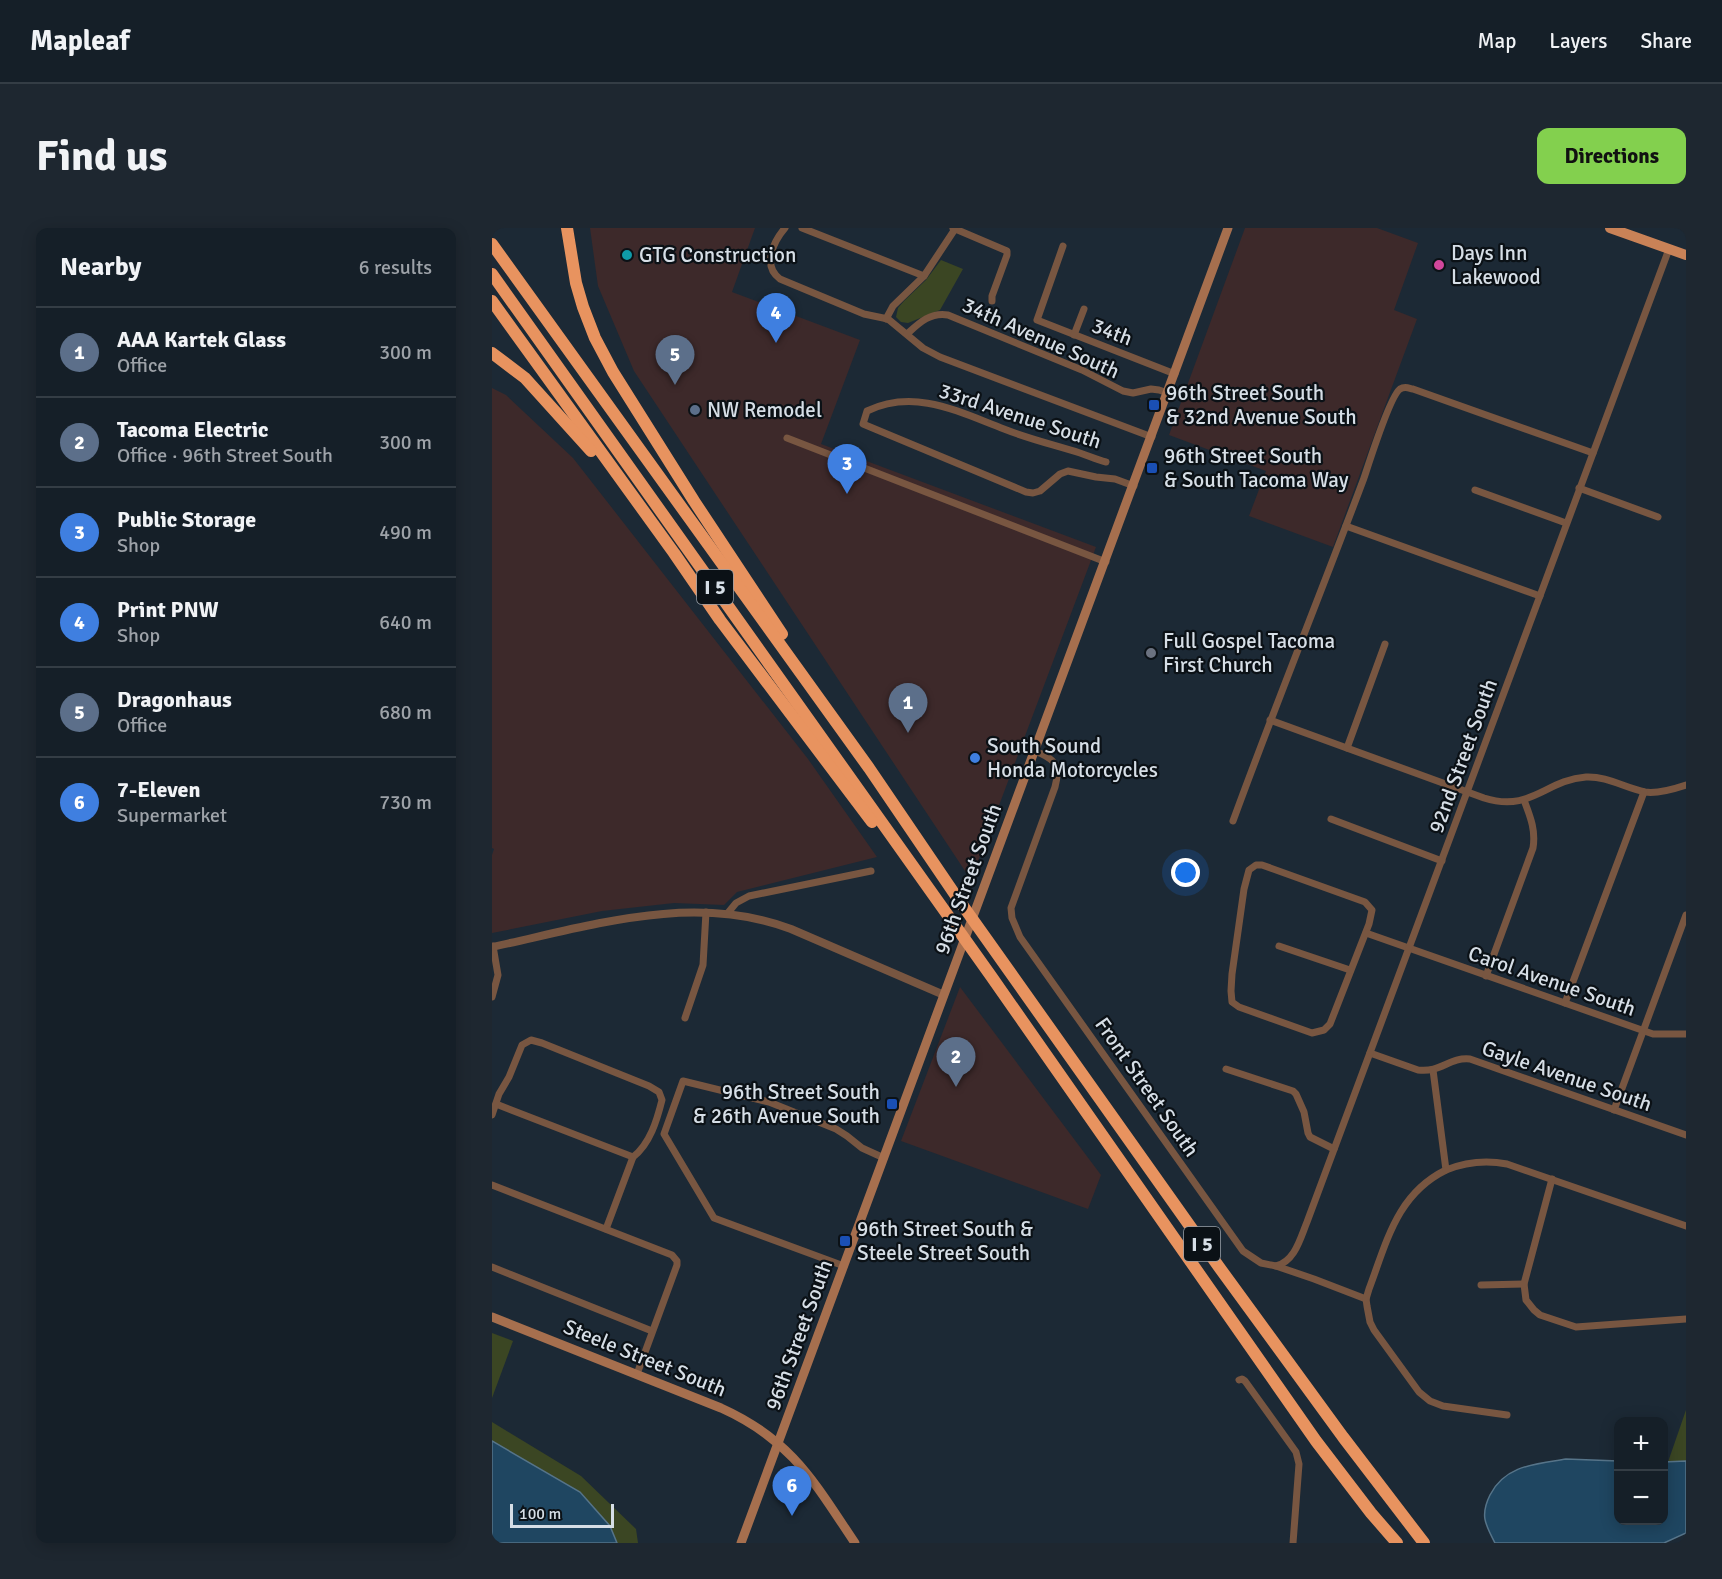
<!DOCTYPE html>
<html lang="en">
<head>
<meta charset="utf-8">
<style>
  :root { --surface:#151f28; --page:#1e2730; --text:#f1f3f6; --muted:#9da2a8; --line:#343d45; --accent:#83d04e }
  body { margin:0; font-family:Signika,sans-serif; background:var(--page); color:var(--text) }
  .controls { position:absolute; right:18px; bottom:18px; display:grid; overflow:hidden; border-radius:12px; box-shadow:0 3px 15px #0003 }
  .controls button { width:54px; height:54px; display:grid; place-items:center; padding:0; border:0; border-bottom:2px solid var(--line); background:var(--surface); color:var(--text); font:30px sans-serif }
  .scale { position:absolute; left:18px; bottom:15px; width:104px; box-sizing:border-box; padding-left:6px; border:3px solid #d6dee6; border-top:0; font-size:16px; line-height:21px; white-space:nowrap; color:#d6dee6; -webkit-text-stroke:4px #0b1116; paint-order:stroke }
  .you { position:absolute; left:694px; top:645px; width:21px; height:21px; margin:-15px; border:4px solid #fff; border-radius:50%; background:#1a73e8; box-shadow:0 0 0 9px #1a73e833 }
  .badge { display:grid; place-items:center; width:39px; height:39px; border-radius:50%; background:var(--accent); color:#fff; font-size:20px; font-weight:700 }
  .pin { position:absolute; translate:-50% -50px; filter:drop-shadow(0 2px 3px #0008) }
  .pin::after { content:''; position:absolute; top:32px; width:21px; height:18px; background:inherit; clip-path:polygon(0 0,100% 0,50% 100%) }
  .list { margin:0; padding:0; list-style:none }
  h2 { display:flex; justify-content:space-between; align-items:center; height:78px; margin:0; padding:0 24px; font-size:26px }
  h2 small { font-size:20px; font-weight:400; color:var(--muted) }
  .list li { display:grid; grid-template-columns:39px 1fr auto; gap:18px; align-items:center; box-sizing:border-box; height:90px; padding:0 24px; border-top:2px solid var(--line) }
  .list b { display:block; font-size:22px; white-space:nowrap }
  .list p { margin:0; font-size:20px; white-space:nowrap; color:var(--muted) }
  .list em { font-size:20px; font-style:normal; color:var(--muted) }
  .map { position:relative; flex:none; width:1194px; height:1315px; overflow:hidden; border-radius:12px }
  header { display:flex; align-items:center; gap:36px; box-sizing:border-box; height:84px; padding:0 30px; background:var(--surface); border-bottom:2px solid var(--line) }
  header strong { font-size:28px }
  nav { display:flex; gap:33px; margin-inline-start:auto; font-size:21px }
  .intro { display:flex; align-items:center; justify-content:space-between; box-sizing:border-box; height:144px; padding:0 36px }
  h1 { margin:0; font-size:42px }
  .button { padding:15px 27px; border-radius:12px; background:var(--accent); color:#111; font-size:21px; font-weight:700 }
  main { display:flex; gap:36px; padding:0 36px }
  aside { flex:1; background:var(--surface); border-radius:12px; box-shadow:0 3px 15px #0003 }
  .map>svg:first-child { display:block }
  .industrial { fill:#3d292a }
  .green { fill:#3b4623 }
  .water { fill:#1f4661; stroke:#567489; stroke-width:1.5 }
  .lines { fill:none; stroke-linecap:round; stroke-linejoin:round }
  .minor { stroke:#785641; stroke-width:7 }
  .tertiary { stroke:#785641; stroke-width:8 }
  .secondary { stroke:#a66f4e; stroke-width:9 }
  .primary { stroke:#c98257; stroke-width:10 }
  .motorway { stroke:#e8935f; stroke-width:12 }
  .culture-dot { fill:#0f9aa8; stroke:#0b1116; stroke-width:2 }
  .hotel-dot { fill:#d1479c; stroke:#0b1116; stroke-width:2 }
  .transit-dot { fill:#1a4fb4; stroke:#0b1116; stroke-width:2 }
  .service-dot { fill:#5c6f8a; stroke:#0b1116; stroke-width:2 }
  .worship-dot { fill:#6b7280; stroke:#0b1116; stroke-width:2 }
  .shop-dot { fill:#3f7fe0; stroke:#0b1116; stroke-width:2 }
  .labels { text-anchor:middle; stroke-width:4.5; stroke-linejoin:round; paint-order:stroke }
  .shield { fill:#0b1116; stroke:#99a0a8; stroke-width:1.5 }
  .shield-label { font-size:20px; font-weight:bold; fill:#d6dee6 }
  .poi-label { font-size:21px; fill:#d6dee6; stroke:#0b1116; text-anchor:start }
  .street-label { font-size:21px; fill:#d6dee6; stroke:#0b1116 }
</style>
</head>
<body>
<header>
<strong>Mapleaf</strong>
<nav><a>Map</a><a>Layers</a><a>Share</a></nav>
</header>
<div class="intro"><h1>Find us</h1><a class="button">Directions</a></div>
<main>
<aside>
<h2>Nearby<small>6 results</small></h2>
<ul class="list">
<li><span class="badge" style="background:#5c6f8a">1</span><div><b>AAA Kartek Glass</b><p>Office</p></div><em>300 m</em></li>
<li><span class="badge" style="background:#5c6f8a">2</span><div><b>Tacoma Electric</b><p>Office · 96th Street South</p></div><em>300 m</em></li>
<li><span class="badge" style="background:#3f7fe0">3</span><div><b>Public Storage</b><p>Shop</p></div><em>490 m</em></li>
<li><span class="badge" style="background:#3f7fe0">4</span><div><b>Print PNW</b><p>Shop</p></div><em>640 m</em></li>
<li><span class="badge" style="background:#5c6f8a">5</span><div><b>Dragonhaus</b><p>Office</p></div><em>680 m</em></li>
<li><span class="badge" style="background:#3f7fe0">6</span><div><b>7-Eleven</b><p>Supermarket</p></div><em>730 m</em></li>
</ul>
</aside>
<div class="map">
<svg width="1194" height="1315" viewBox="0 0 1194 1315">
  <rect width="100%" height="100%" fill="#1c2935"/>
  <g class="industrial">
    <path d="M98,0h165l-23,64 128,48 -39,104 275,103 -125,333 -337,-509 -36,-85z"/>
    <path d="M753,0h132l41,15 -24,67 23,9 -84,228 -84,-31 17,-45 -97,-36z"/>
    <path d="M0,160l14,7 67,63 235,301 69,98 -140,35 -13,13 -50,-2 -72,8 -110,22v-78l2,-6 -2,-1z"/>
    <path d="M468,759l141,188 -13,34 -187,-68z"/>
  </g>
  <g class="green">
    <path d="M449,32l22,9 -23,41 -32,13 -7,-1 -5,-5 2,-9 6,-7 22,-21z"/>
    <path d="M0,1105l21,8 -21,57z"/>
    <path d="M1194,1182v51l-18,1z"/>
    <path d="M0,1194l89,54 55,53 2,14h-21l-7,-17 -30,-34 -88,-51z"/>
  </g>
  <g class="water">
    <path d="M0,1213l88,51 30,34 7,17h-125z"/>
    <path d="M1074,1231l52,2v59h46v-58l22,-1v72l-22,10h-169c-10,-19 -15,-28 -5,-48 15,-30 46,-31 76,-36z"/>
  </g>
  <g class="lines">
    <g class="minor">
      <path d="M293,0c-12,14 -23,38 -5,51l84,35 24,5 35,29 17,9 212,80"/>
      <path d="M310,0l122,48"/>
      <path d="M461,0l54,23v4l-15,41v5"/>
      <path d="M571,18l-26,74 138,54"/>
      <path d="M394,91l7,-13 31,-30 31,-47"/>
      <path d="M415,106c12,-11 23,-22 41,-19l134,55 41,21 10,2 18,-4 8,1 9,3"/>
      <path d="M582,107l10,-26"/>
      <path d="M295,210l319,124"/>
      <path d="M614,234c-9,-2 -17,-6 -26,-9 -25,-8 -51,-14 -76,-24 -45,-17 -89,-41 -137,-18l-4,13 163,68 7,1 7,-2 20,-17 8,-3 28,6 19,2 19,7"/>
      <path d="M1087,260l79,29"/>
      <path d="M983,262l91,33"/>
      <path d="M854,298l194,70"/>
      <path d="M778,492l214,78c47,15 61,-18 102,-21 21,-1 39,11 59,15 13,2 29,-3 41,-7"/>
      <path d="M855,520l38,-104"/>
      <path d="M543,523c20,8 26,14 20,36l-44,121 1,10 8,19 223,314 18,12 15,3 38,13 52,20"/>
      <path d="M839,591l111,42"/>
      <path d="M741,593c42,-115 88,-228 131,-343 5,-15 26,-82 36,-89 5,-3 8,-1 13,0l180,64"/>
      <path d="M764,637h6l103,37 7,8 -3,14 -39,100 -6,6 -12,3 -73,-26 -7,-5 -1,-11 1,-17 12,-85 5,-19z"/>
      <path d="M235,686l9,-11 13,-7 122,-25"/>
      <path d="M874,705l287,101h33"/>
      <path d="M787,718l71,24"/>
      <path d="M994,748l47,-128c3,-18 -3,-32 -9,-48"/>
      <path d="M0,769l6,-22 -5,-29"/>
      <path d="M1073,775l79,-211"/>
      <path d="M193,790l18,-53 3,-53"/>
      <path d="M878,825l48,17c23,3 31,-13 52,-11l216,76"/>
      <path d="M734,841l67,22 3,3 8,18 4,21 2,4 24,12"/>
      <path d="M941,842l13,100c-49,24 -59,71 -77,119l-3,10 1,7 3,16 4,8 45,62 11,9 13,5 64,9"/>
      <path d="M4,876l137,53"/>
      <path d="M1122,882l72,-195"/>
      <path d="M0,887l7,-21 10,-17 13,-32 9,-5 11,3 107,43 10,6 3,8c-5,20 -12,44 -29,57l-27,72"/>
      <path d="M954,942c20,-8 40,-10 61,-6l179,62"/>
      <path d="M1060,951l-28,105 2,16 8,10 6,5 36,12 110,-8"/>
      <path d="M0,957l180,70 5,6v4l-40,109"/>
      <path d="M352,1038l-130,-48 -50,-84 19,-53 86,21 67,27 11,7 15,12 22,10"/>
      <path d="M784,1038c19,-5 24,-27 31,-44l362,-973"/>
      <path d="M0,1039l160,64"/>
      <path d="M989,1057l43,-1"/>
      <path d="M747,1152l3,-1 3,2 51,71 3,12 -6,79"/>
    </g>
    <path class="tertiary" d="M0,719c98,-21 201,-55 299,-18l153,66"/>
    <g class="secondary">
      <path d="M0,1089l229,91c71,32 93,74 134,135"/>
      <path d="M249,1315l487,-1315"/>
    </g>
    <path class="primary" d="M1118,0l76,27"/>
    <g class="motorway">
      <path d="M75,0l9,55 7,24 12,31 18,34 81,129 88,133"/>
      <path d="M0,16l377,524 87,128 263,371 124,170 81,106"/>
      <path d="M0,46l499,702 325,465 55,72 26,30"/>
      <path d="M0,73l182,252 46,67 152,202"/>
      <path d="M0,125l33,25 66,73"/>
    </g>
  </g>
  <circle class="culture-dot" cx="135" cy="27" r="6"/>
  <circle class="hotel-dot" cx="947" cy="37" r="6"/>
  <g class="transit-dot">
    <rect x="656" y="171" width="12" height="12" rx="3"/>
    <rect x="654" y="234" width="12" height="12" rx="3"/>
    <rect x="394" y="870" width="12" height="12" rx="3"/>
    <rect x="347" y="1007" width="12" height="12" rx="3"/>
  </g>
  <circle class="service-dot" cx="203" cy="182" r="6"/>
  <circle class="worship-dot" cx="659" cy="425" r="6"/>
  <circle class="shop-dot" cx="483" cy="530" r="6"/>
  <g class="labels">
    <g class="shield">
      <rect x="205" y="342" width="36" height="34" rx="4.5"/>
      <rect x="692" y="999" width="36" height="34" rx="4.5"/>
    </g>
    <g class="shield-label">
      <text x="223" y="366">I 5</text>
      <text x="710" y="1023">I 5</text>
    </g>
    <g class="poi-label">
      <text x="959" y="32">Days Inn<tspan x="959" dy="24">Lakewood</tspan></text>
      <text x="147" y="34">GTG Construction</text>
      <text x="674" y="172">96th Street South<tspan x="674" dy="24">&amp; 32nd Avenue South</tspan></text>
      <text x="215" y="189">NW Remodel</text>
      <text x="672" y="235">96th Street South<tspan x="672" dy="24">&amp; South Tacoma Way</tspan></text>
      <text x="671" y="420">Full Gospel Tacoma<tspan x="671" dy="24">First Church</tspan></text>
      <text x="495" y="525">South Sound<tspan x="495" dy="24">Honda Motorcycles</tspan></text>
      <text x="388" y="871" text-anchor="end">96th Street South<tspan x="388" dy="24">&amp; 26th Avenue South</tspan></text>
      <text x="365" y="1008">96th Street South &amp;<tspan x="365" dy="24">Steele Street South</tspan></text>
    </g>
    <g class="street-label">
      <text transform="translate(620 104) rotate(21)" y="7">34th</text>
      <text transform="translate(549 110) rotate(24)" y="7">34th Avenue South</text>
      <text transform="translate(528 188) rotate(18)" y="7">33rd Avenue South</text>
      <text transform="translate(971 528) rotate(-70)" y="7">92nd Street South</text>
      <text transform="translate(476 651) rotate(-70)" y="7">96th Street South</text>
      <text transform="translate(1060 753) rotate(19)" y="7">Carol Avenue South</text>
      <text transform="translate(1075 848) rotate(19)" y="7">Gayle Avenue South</text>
      <text transform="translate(655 859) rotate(55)" y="7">Front Street South</text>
      <text transform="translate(307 1107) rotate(-70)" y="7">96th Street South</text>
      <text transform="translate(153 1130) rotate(22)" y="7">Steele Street South</text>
    </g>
  </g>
</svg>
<div class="controls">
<button>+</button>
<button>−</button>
</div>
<div class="scale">100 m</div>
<div class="you"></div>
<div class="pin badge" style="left:416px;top:505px;background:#5c6f8a">1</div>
<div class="pin badge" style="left:464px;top:859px;background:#5c6f8a">2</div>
<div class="pin badge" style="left:355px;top:266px;background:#3f7fe0">3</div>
<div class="pin badge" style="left:284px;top:115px;background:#3f7fe0">4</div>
<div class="pin badge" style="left:183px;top:157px;background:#5c6f8a">5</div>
<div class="pin badge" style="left:300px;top:1288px;background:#3f7fe0">6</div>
</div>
</main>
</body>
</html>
